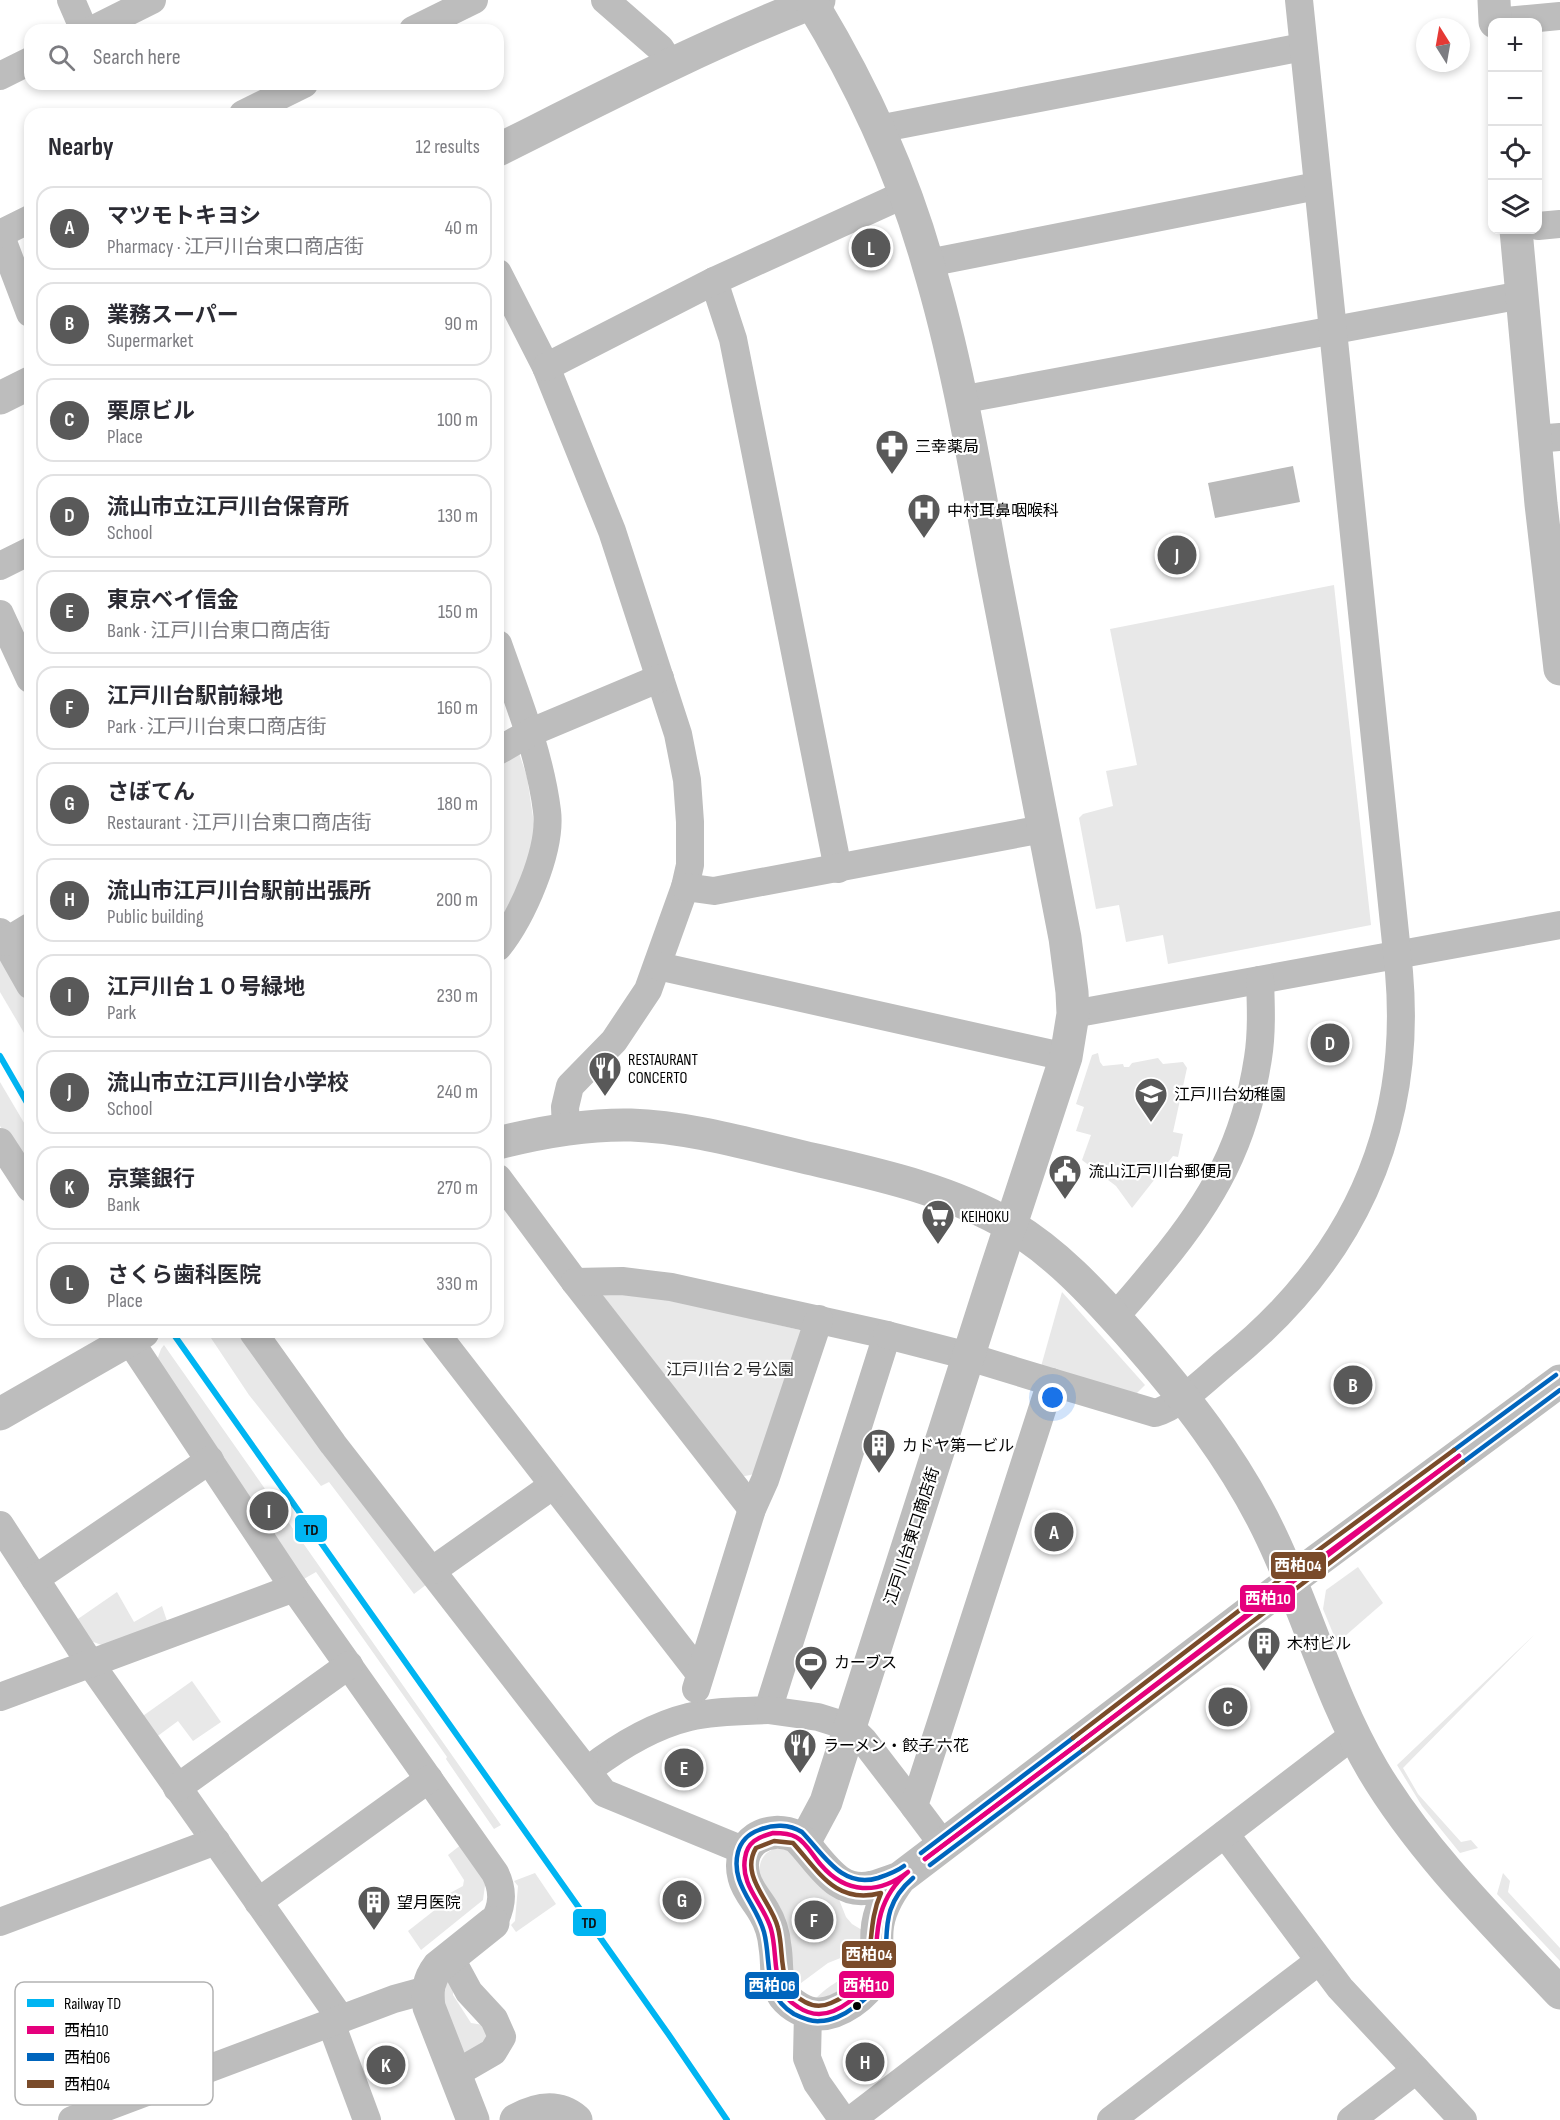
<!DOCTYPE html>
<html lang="en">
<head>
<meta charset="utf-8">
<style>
  :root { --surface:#fff; --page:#f2f2f3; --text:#2b2b33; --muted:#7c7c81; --line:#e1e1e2; --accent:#595959 }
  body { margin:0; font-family:"Sofia Sans Condensed","Noto Sans JP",sans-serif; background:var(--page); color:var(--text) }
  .controls { position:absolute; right:18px; top:18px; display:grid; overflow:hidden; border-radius:12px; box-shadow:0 3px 9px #0003 }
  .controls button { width:54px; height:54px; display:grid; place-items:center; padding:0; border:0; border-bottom:2px solid var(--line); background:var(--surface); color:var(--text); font:30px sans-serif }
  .compass { position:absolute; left:1416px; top:18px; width:54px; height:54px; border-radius:50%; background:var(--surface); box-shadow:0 3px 9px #0003; rotate:349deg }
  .you { position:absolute; left:1053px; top:1398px; width:21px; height:21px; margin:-15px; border:4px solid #fff; border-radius:50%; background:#1a73e8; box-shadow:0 0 0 9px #1a73e833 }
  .badge { display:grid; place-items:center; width:39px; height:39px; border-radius:50%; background:var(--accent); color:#fff; font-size:20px; font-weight:700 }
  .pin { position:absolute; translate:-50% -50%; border:3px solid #fff; box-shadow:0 2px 6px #0006 }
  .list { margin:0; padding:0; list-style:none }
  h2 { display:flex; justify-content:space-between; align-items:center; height:78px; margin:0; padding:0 24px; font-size:26px }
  h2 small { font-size:20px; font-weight:400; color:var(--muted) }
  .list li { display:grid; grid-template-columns:39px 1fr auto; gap:18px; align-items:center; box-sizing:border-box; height:84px; margin:0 12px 12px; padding:0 12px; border:2px solid var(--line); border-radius:18px }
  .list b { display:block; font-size:22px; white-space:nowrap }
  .list p { margin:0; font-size:20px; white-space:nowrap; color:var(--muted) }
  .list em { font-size:20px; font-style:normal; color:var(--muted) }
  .icon { flex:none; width:33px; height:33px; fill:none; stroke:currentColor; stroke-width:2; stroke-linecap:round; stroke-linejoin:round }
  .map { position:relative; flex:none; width:1560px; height:2120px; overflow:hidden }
  .search { position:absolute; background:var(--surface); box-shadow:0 3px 9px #0003; left:24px; top:24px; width:480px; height:66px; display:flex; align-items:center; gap:15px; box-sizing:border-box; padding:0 21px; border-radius:18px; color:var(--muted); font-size:22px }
  .panel { position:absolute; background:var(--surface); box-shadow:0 3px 9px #0003; left:24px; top:108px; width:480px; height:1230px; border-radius:18px }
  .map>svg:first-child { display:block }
  .green { fill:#e8e8e8 }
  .water { fill:#bababa }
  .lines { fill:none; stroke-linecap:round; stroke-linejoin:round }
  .minor { stroke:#bdbdbd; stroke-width:28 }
  .tertiary { stroke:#bdbdbd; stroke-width:33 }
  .bus-1-casing { stroke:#fff; stroke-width:9 }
  .bus-2-casing { stroke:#fff; stroke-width:9 }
  .bus-3-casing { stroke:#fff; stroke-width:9 }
  .bus-1 { stroke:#e5007d; stroke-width:4.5 }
  .bus-2 { stroke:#0065bd; stroke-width:4.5 }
  .bus-3 { stroke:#7a4b2a; stroke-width:4.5 }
  .rail-1-casing { stroke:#fff; stroke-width:10 }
  .rail-1 { stroke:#00b5f2; stroke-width:6 }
  .bus-dot { fill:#000; stroke:#fff; stroke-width:2 }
  .labels { text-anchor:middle; stroke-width:4.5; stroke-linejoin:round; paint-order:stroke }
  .poi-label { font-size:16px; fill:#000; stroke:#fff; text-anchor:start }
  .park-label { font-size:16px; fill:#2d2d2d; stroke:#fff }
  .street-label { font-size:16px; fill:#000; stroke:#fff }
  .key { fill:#fff; stroke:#b2b2b2; stroke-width:1.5 }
  .key-label { font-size:16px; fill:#000 }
  .line-badge { stroke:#fff; stroke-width:2 }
  .badge-label { font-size:16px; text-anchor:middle; font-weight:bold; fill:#fff }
  .pale-badge-label { font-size:16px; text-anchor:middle; font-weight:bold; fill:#111 }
</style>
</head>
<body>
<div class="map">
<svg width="1560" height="2120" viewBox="0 0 1560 2120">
  <rect width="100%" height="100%" fill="#fff"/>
  <g class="green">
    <path d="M1334,585l37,340 -203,39 -5,-29 -37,7 -7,-37 -23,4 -17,-91 4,-4 30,-8 -7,-35 31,-6 -27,-136z"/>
    <path d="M518,750l9,27 8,53 -11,50 -26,50v-169z"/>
    <path d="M0,951l30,52v40l-30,-51z"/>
    <path d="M1098,1053l2,9 3,4 20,-2 1,3h5l3,-4 26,-5 5,6 20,-2 4,6 -14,64 10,2 -5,23 -5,-1 -41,52 -16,-22 -34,-26 9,-25 -15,-4 8,-24 -8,-3 16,-49z"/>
    <path d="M0,1082l30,51v39l-30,-46z"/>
    <path d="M603,1288h19l186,44 -48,141 -20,4 -140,-178z"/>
    <path d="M1062,1292l83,93 -13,13 -92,-28z"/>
    <path d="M207,1332h33l187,252 -13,10 -85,-112 -8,4 -72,-91z"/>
    <path d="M164,1345l337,480 -7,4 -48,-70 1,-2 -131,-185 -14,8 -145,-220 4,-11z"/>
    <path d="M1358,1567l25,36 -46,40 -14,-34 3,-19z"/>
    <path d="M117,1592l17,30 28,-16 6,18 -61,23 -19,-7 -13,-19z"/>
    <path d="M1534,1635l-131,133 15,26 43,48 10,-2 7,8 -18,5 -38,-47 -25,-41z"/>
    <path d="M192,1681l29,41 -28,19 -15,-20 -23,17 -15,-20z"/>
    <path d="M462,1844l24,34 -3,22 -62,50 -13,-19 37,-29 5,-9 13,-7 1,-6 -16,-25z"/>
    <path d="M773,1849h14l51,48 8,20 6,7 10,6 1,19 -35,14 -31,23h-2l-36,-105c0,-15 0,-25 14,-32z"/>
    <path d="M535,1873l21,31 -40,28 -5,-7 4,-4 3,-35 -4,-5z"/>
    <path d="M1503,1873l7,8 -2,11 52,56v13l-63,-67z"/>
    <path d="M858,1975l-9,14 -36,12c12,-12 28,-25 45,-26z"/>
    <path d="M448,1977l6,1 -1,17 18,28 18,3 4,10 -27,22 -24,-53z"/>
  </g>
  <path class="water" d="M1293,466l7,36 -85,16 -7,-35z"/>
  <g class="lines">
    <g class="minor">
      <path d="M71,0l13,30"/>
      <path d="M605,0l55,48 10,16"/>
      <path d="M1495,22l65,-6"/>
      <path d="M92,30l60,-30"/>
      <path d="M413,30l61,-30"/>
      <path d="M0,76l30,-15"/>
      <path d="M243,114l61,-30"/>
      <path d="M878,129l425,-82"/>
      <path d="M1538,226l22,-2"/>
      <path d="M0,234l30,79"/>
      <path d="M0,234l30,-15"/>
      <path d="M928,263l389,-77"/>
      <path d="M498,273l48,94 66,164 66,203 9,46 3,42v43l-5,22 -37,103 -34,51 -44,45 -5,21 1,22"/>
      <path d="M714,281l19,58 105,530"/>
      <path d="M546,367l168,-86 191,-87"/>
      <path d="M960,400l562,-105"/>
      <path d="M1535,439l25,-2"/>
      <path d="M0,566l30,-15"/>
      <path d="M0,614l30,65"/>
      <path d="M498,644c19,54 42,110 49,167 5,39 -25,106 -49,136"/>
      <path d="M498,751l31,-18 131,-55"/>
      <path d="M685,887l29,4 329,-62"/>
      <path d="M0,932l30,53"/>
      <path d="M5,942l25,-15"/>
      <path d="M658,966l408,91"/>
      <path d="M1073,1014l487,-89"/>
      <path d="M0,1142l30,46"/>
      <path d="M498,1178l77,104 177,227"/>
      <path d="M575,1282l47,-1 49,6 216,48 -119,375c-26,1 -53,1 -79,7 -37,9 -71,30 -101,53"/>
      <path d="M1114,1317c16,-16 30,-34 45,-52 54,-65 86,-122 99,-207 4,-25 3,-52 2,-78"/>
      <path d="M124,1332l170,256 201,285c9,18 8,33 -2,50"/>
      <path d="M253,1332l80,112 271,349 141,58"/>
      <path d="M435,1332l265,342"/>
      <path d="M887,1335l66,17 98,30"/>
      <path d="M0,1525l90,138 251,356"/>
      <path d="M433,1570l119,-84"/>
      <path d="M35,1579l175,-119"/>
      <path d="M696,1689l56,-180 13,-29 54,-161"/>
      <path d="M0,1697l294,-109"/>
      <path d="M768,1710l50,7 32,10 14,14 50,65"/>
      <path d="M177,1788l172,-123"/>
      <path d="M1225,1834l115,154 123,132"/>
      <path d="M944,1846l-30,-40 137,-424 104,31c23,-6 51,-34 70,-50 125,-100 188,-230 174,-391l-100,-972"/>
      <path d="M258,1902l171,-123"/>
      <path d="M0,1922l216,-81"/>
      <path d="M450,1957l19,35 25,27 8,18 -9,15 -38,22"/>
      <path d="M808,2012l-1,46 10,25 26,37"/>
      <path d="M331,2023l36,97"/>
      <path d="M72,2120l322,-121 33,-9"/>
      <path d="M851,2120l504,-386"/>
      <path d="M1111,2120l208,-159"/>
      <path d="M1351,2120l65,-50"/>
    </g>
    <g class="tertiary">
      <path d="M1494,0l1,22"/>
      <path d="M498,150c106,-53 210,-107 321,-150"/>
      <path d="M1516,230l25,274 19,165"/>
      <path d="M0,398l30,-15"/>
      <path d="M498,1143c43,-11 87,-19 133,-18 57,2 113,18 168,31 72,17 148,32 212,70 45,27 81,66 116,105 56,63 109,130 145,207 36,76 58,159 101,232 48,81 122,154 187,223"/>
      <path d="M0,1414l143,-82"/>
      <path d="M804,1843l22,-41 169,-529 71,-216 7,-43 -1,-22 -7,-54c-24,-122 -48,-244 -71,-367 -19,-102 -36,-207 -66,-307 -26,-92 -68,-182 -118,-264"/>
      <path d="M900,1878c-12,16 -22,33 -23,53 -1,15 2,32 -3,46 -8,18 -35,37 -55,37 -12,1 -28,-9 -35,-18 -10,-15 -6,-33 -9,-49 -1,-12 -5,-25 -11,-35 -6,-11 -17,-22 -20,-35 -9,-35 24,-54 53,-40 23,22 39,60 76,50 9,-2 18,-6 27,-9l418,-318 242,-179"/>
      <path d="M473,2120l-44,-113c-2,-15 -1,-27 9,-40l55,-44"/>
      <path d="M516,2120c20,-11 41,-16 60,0"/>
    </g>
    <defs>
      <g id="bus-1">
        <path d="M1078,1744l240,-184 141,-104"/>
        <path d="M1078,1744l381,-288"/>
        <path d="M773,1833c7,0 16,0 23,4 10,5 17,19 25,28 25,29 57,30 87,7 -13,11 -22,24 -27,41 -11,38 6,62 -32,89 -8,6 -19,12 -30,12 -7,0 -15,-3 -21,-7 -29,-17 -19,-50 -27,-78 -7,-25 -31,-43 -26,-71 2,-16 13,-21 28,-25z"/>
        <path d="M925,1859l153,-115"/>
        <path d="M925,1859l153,-115"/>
      </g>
      <g id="bus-2">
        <path d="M1454,1450l102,-75"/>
        <path d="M1463,1462l97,-72"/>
        <path d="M921,1853l152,-115"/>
        <path d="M930,1865l153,-115"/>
        <path d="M904,1866c-8,6 -17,9 -26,12 -36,11 -54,-23 -76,-46 -13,-8 -29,-8 -43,-2 -11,4 -18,11 -21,22 -8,32 18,51 26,80 8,30 -2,63 30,82 8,4 17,8 26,7 11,0 24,-6 33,-13 9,-6 17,-12 23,-22 22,-37 -6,-71 37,-108"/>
      </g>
      <g id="bus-3">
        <path d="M1073,1738l240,-184 141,-104"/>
        <path d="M1083,1750l380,-288"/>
        <path d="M774,1841l19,2c26,29 43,62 88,50 -20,44 4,88 -50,110 -9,4 -17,4 -26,-1 -29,-14 -20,-48 -27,-74 -6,-26 -39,-52 -22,-80z"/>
      </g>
    </defs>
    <use href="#bus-1" class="bus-1-casing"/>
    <use href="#bus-2" class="bus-2-casing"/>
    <use href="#bus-3" class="bus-3-casing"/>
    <use href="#bus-1" class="bus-1"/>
    <use href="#bus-2" class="bus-2"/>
    <use href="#bus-3" class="bus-3"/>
    <defs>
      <g id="rail-1">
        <path d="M0,1056l30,52"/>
        <path d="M172,1332l497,703 58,85"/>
      </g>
    </defs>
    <use href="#rail-1" class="rail-1-casing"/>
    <use href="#rail-1" class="rail-1"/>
  </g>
  <defs>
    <symbol id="pharmacy-pin" viewBox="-11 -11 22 30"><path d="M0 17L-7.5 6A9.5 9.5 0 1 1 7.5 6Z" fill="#595959" stroke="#fff"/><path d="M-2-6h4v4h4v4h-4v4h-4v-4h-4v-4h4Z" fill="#fff"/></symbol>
    <symbol id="hospital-pin" viewBox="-11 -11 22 30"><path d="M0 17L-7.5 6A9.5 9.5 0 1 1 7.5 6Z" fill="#595959" stroke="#fff"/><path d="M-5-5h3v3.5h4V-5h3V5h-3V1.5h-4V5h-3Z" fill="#fff"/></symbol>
    <symbol id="restaurant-pin" viewBox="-11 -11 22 30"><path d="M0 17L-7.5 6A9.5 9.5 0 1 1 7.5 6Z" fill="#595959" stroke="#fff"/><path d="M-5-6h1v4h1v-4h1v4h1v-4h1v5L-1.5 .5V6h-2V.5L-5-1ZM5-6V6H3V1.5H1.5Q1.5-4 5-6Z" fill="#fff"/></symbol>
    <symbol id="school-pin" viewBox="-11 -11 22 30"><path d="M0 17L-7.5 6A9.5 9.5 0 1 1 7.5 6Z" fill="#595959" stroke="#fff"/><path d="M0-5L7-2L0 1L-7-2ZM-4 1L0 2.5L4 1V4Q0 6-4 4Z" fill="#fff"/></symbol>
    <symbol id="civic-pin" viewBox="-11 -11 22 30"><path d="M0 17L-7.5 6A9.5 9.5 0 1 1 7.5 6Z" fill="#595959" stroke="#fff"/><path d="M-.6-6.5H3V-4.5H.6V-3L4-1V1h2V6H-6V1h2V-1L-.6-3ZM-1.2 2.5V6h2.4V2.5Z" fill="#fff"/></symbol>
    <symbol id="supermarket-pin" viewBox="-11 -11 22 30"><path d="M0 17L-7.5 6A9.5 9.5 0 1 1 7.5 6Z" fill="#595959" stroke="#fff"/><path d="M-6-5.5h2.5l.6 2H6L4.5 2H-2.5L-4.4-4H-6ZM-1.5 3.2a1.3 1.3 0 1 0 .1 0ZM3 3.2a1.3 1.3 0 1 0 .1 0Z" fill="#fff"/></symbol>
    <symbol id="building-pin" viewBox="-11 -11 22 30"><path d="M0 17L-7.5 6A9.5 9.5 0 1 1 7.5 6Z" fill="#595959" stroke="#fff"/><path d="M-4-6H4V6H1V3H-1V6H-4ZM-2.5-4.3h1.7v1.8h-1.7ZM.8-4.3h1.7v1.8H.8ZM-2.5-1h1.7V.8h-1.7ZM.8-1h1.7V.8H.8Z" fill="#fff"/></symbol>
    <symbol id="stadium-pin" viewBox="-11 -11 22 30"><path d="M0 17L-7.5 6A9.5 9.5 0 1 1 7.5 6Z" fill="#595959" stroke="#fff"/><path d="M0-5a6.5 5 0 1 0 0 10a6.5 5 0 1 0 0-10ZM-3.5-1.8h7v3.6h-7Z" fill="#fff"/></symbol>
  </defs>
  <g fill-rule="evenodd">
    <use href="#pharmacy-pin" x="873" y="427" width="38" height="52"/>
    <use href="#hospital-pin" x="905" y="491" width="38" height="52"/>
    <use href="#restaurant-pin" x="586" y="1049" width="38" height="52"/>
    <use href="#school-pin" x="1132" y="1075" width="38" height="52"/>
    <use href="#civic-pin" x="1046" y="1152" width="38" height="52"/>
    <use href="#supermarket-pin" x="919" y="1197" width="38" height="52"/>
    <use href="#building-pin" x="860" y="1426" width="38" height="52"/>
    <use href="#building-pin" x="1245" y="1624" width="38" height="52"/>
    <use href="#stadium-pin" x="792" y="1643" width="38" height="52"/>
    <use href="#restaurant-pin" x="781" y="1726" width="38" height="52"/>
    <use href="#building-pin" x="355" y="1883" width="38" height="52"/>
  </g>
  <circle class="bus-dot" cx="857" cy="2006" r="5"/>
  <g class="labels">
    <g class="poi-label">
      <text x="915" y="452">三幸薬局</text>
      <text x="947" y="516">中村耳鼻咽喉科</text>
      <text x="628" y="1065">RESTAURANT<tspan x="628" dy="18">CONCERTO</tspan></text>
      <text x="1174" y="1100">江戸川台幼稚園</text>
      <text x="1088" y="1177">流山江戸川台郵便局</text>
      <text x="961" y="1222">KEIHOKU</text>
      <text x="902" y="1451">カドヤ第一ビル</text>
      <text x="1287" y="1649">木村ビル</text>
      <text x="834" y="1668">カーブス</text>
      <text x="823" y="1751">ラーメン・餃子 六花</text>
      <text x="397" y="1908">望月医院</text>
    </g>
    <g class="park-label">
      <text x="730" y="1375">江戸川台２号公園</text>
    </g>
    <g class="street-label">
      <text transform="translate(911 1536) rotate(-72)" y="6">江戸川台東口商店街</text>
    </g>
  </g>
  <rect x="15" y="1982" width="198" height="123" rx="9" class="key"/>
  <rect x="27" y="1999" width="27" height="8" fill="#00b5f2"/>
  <rect x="27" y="2026" width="27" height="8" fill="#e5007d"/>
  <rect x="27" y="2053" width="27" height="8" fill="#0065bd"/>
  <rect x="27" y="2080" width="27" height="8" fill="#7a4b2a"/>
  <g class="key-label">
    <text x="64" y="2009">Railway TD</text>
    <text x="64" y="2036">西柏10</text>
    <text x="64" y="2063">西柏06</text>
    <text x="64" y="2090">西柏04</text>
  </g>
  <g class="line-badge">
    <rect x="294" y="1514" width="34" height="29" rx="6" fill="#00b5f2"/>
    <rect x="1270" y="1551" width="57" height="29" rx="6" fill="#7a4b2a"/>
    <rect x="1239" y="1584" width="57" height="29" rx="6" fill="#e5007d"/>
    <rect x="572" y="1908" width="35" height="29" rx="6" fill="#00b5f2"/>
    <rect x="841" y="1940" width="56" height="29" rx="6" fill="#7a4b2a"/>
    <rect x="838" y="1970" width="57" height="29" rx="6" fill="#e5007d"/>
    <rect x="744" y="1971" width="56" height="29" rx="6" fill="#0065bd"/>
  </g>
  <g class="badge-label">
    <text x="1298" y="1571">西柏04</text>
    <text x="1268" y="1604">西柏10</text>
    <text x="869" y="1960">西柏04</text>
    <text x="866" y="1991">西柏10</text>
    <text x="772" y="1991">西柏06</text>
  </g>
  <g class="pale-badge-label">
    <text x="311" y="1535">TD</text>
    <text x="589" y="1928">TD</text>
  </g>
</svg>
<div class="controls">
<button>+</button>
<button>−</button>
<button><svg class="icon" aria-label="locate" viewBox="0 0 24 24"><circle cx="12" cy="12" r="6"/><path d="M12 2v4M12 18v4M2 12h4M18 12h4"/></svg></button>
<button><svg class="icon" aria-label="layers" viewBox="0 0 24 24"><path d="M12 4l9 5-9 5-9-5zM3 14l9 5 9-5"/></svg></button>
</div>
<svg class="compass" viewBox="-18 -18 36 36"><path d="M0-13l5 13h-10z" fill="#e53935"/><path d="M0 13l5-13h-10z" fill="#7c7c81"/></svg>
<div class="you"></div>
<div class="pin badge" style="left:1054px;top:1532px">A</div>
<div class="pin badge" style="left:1353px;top:1385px">B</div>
<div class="pin badge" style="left:1228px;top:1707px">C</div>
<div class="pin badge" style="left:1330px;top:1043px">D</div>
<div class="pin badge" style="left:684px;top:1768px">E</div>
<div class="pin badge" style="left:814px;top:1920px">F</div>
<div class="pin badge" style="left:682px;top:1900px">G</div>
<div class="pin badge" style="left:865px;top:2062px">H</div>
<div class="pin badge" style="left:269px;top:1511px">I</div>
<div class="pin badge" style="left:1177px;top:555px">J</div>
<div class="pin badge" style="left:386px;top:2065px">K</div>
<div class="pin badge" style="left:871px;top:248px">L</div>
<div class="search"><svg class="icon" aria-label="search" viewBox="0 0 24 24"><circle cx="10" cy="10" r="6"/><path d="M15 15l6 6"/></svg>Search here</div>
<section class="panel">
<h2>Nearby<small>12 results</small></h2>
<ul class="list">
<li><span class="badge">A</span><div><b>マツモトキヨシ</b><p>Pharmacy · 江戸川台東口商店街</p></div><em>40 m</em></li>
<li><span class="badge">B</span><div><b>業務スーパー</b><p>Supermarket</p></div><em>90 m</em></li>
<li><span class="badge">C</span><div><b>栗原ビル</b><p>Place</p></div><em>100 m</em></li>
<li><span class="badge">D</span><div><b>流山市立江戸川台保育所</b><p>School</p></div><em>130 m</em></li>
<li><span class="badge">E</span><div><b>東京ベイ信金</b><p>Bank · 江戸川台東口商店街</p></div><em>150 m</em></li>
<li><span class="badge">F</span><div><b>江戸川台駅前緑地</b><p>Park · 江戸川台東口商店街</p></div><em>160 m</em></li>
<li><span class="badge">G</span><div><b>さぼてん</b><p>Restaurant · 江戸川台東口商店街</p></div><em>180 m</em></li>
<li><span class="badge">H</span><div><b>流山市江戸川台駅前出張所</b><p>Public building</p></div><em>200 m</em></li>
<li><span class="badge">I</span><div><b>江戸川台１０号緑地</b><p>Park</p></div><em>230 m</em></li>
<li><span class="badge">J</span><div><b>流山市立江戸川台小学校</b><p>School</p></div><em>240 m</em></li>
<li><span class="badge">K</span><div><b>京葉銀行</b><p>Bank</p></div><em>270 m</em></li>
<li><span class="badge">L</span><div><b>さくら歯科医院</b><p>Place</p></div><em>330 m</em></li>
</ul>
</section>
</div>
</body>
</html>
